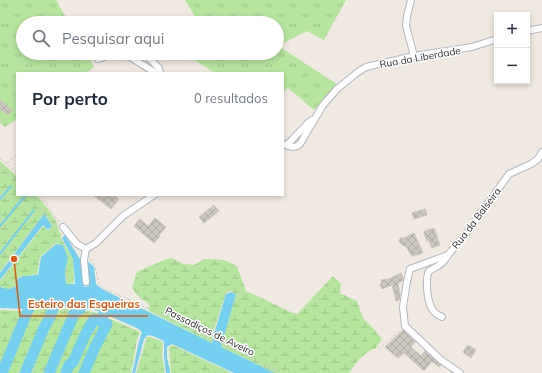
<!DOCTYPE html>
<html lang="pt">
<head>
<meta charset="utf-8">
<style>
  :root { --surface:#fff; --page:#f2f2f3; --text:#1f2937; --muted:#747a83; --line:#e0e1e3 }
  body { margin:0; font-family:Mulish,sans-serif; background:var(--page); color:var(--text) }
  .controls { position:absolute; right:12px; top:12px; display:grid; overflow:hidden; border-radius:0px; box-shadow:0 2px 6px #0003 }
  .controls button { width:36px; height:36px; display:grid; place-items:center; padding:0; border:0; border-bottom:1px solid var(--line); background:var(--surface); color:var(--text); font:20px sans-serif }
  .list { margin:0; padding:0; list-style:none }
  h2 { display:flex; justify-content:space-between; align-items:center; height:52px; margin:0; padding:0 16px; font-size:17px }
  h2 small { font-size:13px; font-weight:400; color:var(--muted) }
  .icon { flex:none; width:22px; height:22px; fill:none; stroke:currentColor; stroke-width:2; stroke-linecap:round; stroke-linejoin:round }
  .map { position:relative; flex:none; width:542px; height:373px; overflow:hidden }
  .search { position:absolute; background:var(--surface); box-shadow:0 2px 6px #0003; left:16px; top:16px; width:268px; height:44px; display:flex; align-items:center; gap:10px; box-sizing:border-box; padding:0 14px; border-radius:22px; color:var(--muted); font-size:15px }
  .panel { position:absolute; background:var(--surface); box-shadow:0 2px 6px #0003; left:16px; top:72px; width:268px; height:124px; border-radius:0px }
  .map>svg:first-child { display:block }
  .grass { fill:url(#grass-tufts) }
  .wetland { fill:url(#wetland-marsh) }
  .water { fill:#75cff0 }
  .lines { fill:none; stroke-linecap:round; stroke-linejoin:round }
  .stream { stroke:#75cff0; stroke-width:2 }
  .river { stroke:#75cff0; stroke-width:11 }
  .building { fill:url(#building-cross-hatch); stroke:#cbc5ba }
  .minor-casing { stroke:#b4b7c1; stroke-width:8 }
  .path { stroke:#c9c9c9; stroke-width:1; stroke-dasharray:3 2; stroke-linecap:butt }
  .minor { stroke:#fff; stroke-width:6 }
  .labels { text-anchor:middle; stroke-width:3; stroke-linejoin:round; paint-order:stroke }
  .street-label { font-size:10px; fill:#2e2e2e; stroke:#fff }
  .leader { fill:none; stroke:#df570e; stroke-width:1.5 }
  .callout-dot { fill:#df570e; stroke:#fff; stroke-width:1.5 }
  .callout-label { font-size:11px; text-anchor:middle; font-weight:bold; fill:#df570e; stroke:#fff; stroke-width:3; stroke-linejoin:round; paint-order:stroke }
</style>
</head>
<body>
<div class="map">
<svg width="542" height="373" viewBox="0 0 542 373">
  <defs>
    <pattern id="grass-tufts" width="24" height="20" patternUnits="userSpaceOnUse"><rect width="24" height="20" fill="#b6e59e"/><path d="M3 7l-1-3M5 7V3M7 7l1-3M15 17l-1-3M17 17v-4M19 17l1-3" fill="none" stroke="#9dc588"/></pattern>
    <pattern id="wetland-marsh" width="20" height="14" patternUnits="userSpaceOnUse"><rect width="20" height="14" fill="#b6e59e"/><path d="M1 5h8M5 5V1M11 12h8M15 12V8" fill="none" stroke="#9dc588"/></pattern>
    <pattern id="building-cross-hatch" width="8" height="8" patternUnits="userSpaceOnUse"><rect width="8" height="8" fill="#cbc7bf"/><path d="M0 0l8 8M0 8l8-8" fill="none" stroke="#afaba4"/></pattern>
  </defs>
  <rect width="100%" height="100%" fill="#efe9e1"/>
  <g class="grass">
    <path d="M0,0h56l13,23h-46v30h63l8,14 -8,6h-69v46l-12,8 -5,-4z"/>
    <path d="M185,0h161l-22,40 -17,-9 -29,15 59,38 -23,26 -26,-22 -5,4v-19h-68l-32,-20h94v-30h-78z"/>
  </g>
  <g class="wetland">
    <path d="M0,161l17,15v19h19c8,8 14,16 20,26 3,5 1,9 6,14l-1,1v2l12,21 1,24 -8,1 -1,-12 3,-14 -5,-13 -7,-2 -16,14 -3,18 -4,-1 -4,2h-6l-6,2 -1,8 -7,3 -9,-2v-6l43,-55 5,5 4,-5 -8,-12 -44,58z"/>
    <path d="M171,258l13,6 10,1 10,-6 20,1 13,6 9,25 20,9 22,11 9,3 36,-38 8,8 -1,9 17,8 6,17 9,9 10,12 -6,9c-9,1 -22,17 -27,25h-74l-54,-26 15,-53 -5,-3 -5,2 -13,40 -1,10 -63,-32v-7l-11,-8 -6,-8 5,-16 25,-11z"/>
    <path d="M47,309l1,6 4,1 4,-7 28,1 14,3v4l2,6 8,-5 32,14 -3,8 -6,33h-131v-63l22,1v5l5,1 5,-7z"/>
    <path d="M147,337h3l13,5 -1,12 3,19h-29z"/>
    <path d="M172,345l60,28h-61l-2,-25z"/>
  </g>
  <g class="water">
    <path d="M44,214l8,12 -4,4 -5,-5 -43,55v-7z"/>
    <path d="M65,235l15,24 4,28 5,-1 -1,-25 6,6 2,17 6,5 110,54 2,-9 12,-40 5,-2 5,2 -15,53 54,26h-41l-62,-29 -5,3v11l3,13v2h-4l-2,-17v-15l-11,-5 -5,-1 -4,4 -9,34h-3c4,-14 5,-28 10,-41l-5,-4 -28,-12 -9,5 2,-9 -21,-5h-26l-4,8v-7h-19l-7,8v-7l-25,-1v-21l9,2 8,-3v-7l6,-3h6l4,-1h5l3,-18 15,-13 7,1 5,13 -3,14 1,12h9l-2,-25 -11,-21z"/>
  </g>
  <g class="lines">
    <g class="stream">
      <path d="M0,199l11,-13"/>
      <path d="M0,226l25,-30"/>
      <path d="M0,254l34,-44"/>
    </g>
    <g class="river">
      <path d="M2,373l29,-70"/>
      <path d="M25,373l19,-45 7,-13 4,-13"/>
      <path d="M49,373l25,-59 4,-4 2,-1 5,-12"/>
      <path d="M66,373l3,-8 4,-3 12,-27 9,-16 6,2 7,-12"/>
      <path d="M84,373l10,-24 13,-25 -7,-3"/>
    </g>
  </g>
  <g class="building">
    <path d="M0,100l12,10 -4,5 -8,-6z"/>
    <path d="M93,195h21l5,4 -8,10z"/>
    <path d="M214,205l5,6 -15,12 -5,-6z"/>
    <path d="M425,209l2,6 -13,4 -2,-6z"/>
    <path d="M155,218l11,9 -7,8 1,1 -6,7 -20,-17 6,-7 8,7z"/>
    <path d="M434,228l6,17 -8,3 -3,-8 -2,1 -3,-8 1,-2z"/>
    <path d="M414,233l9,20 -6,2h-2l-2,1 -2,-1 -5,-9h-2l-4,-3 -1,-3 2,-2h3z"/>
    <path d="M401,273l2,5v2l-5,3 2,12 -1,5 -3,1 -4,-16 -10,4 -2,-5 2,-1 -1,-3 8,-1z"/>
    <path d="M403,330l12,12 -4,5 10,9 4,-5 16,14 -2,2 -7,-6 -8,10 -20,-18 -6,5 -13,-11z"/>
    <path d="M468,345l8,5 -5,8 -8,-6z"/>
  </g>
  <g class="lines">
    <defs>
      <g id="minor">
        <path d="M411,0l-4,16 -1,10 8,30"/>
        <path d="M527,31l15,-3"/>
        <path d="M121,53l6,2 29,18"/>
        <path d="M144,53l15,15 1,5"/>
        <path d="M98,59l19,-6"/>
        <path d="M283,144c5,2 12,5 17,0l23,-39 14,-16 21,-17 8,-5 48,-11 58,-9 25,-8"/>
        <path d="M287,145l21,-22 4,-3"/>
        <path d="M63,227l14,17 9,5 10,-6 27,-27 31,-21"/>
        <path d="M86,249l-2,11 2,22"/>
        <path d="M442,317c-4,-2 -8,-4 -10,-8 -5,-9 -7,-30 -3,-38 9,-5 14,-7 19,-16"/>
        <path d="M460,373l-19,-13 -36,-34 -2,-19 4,-26 3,-12 38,-14 17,-20 44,-61 22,-10 7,-5 4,-7"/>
      </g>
    </defs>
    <use href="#minor" class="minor-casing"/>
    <g class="path">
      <path d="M0,158l17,15"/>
      <path d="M7,163l10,-9"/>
      <path d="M0,166l17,15"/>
      <path d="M31,195l26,33"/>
      <path d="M40,195l19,27"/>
      <path d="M90,259c9,7 4,21 13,29l71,32 108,53"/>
      <path d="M378,349l12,-9 11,-10"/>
    </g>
    <use href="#minor" class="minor"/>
  </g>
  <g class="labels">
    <g class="street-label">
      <text transform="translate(420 57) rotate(-10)" y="4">Rua da Liberdade</text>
      <text transform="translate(476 218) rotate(-53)" y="4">Rua da Balseira</text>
      <text transform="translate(210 331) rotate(26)" y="4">Passadiços de Aveiro</text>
    </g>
  </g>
  <path class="leader" d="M14 259L20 316H148"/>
  <circle class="callout-dot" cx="14" cy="259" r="4"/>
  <g class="callout-label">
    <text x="84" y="308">Esteiro das Esgueiras</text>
  </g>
</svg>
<div class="controls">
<button>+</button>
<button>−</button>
</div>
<div class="search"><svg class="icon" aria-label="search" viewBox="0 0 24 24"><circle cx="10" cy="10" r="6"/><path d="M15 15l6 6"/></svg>Pesquisar aqui</div>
<section class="panel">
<h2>Por perto<small>0 resultados</small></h2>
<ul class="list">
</ul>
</section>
</div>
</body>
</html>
